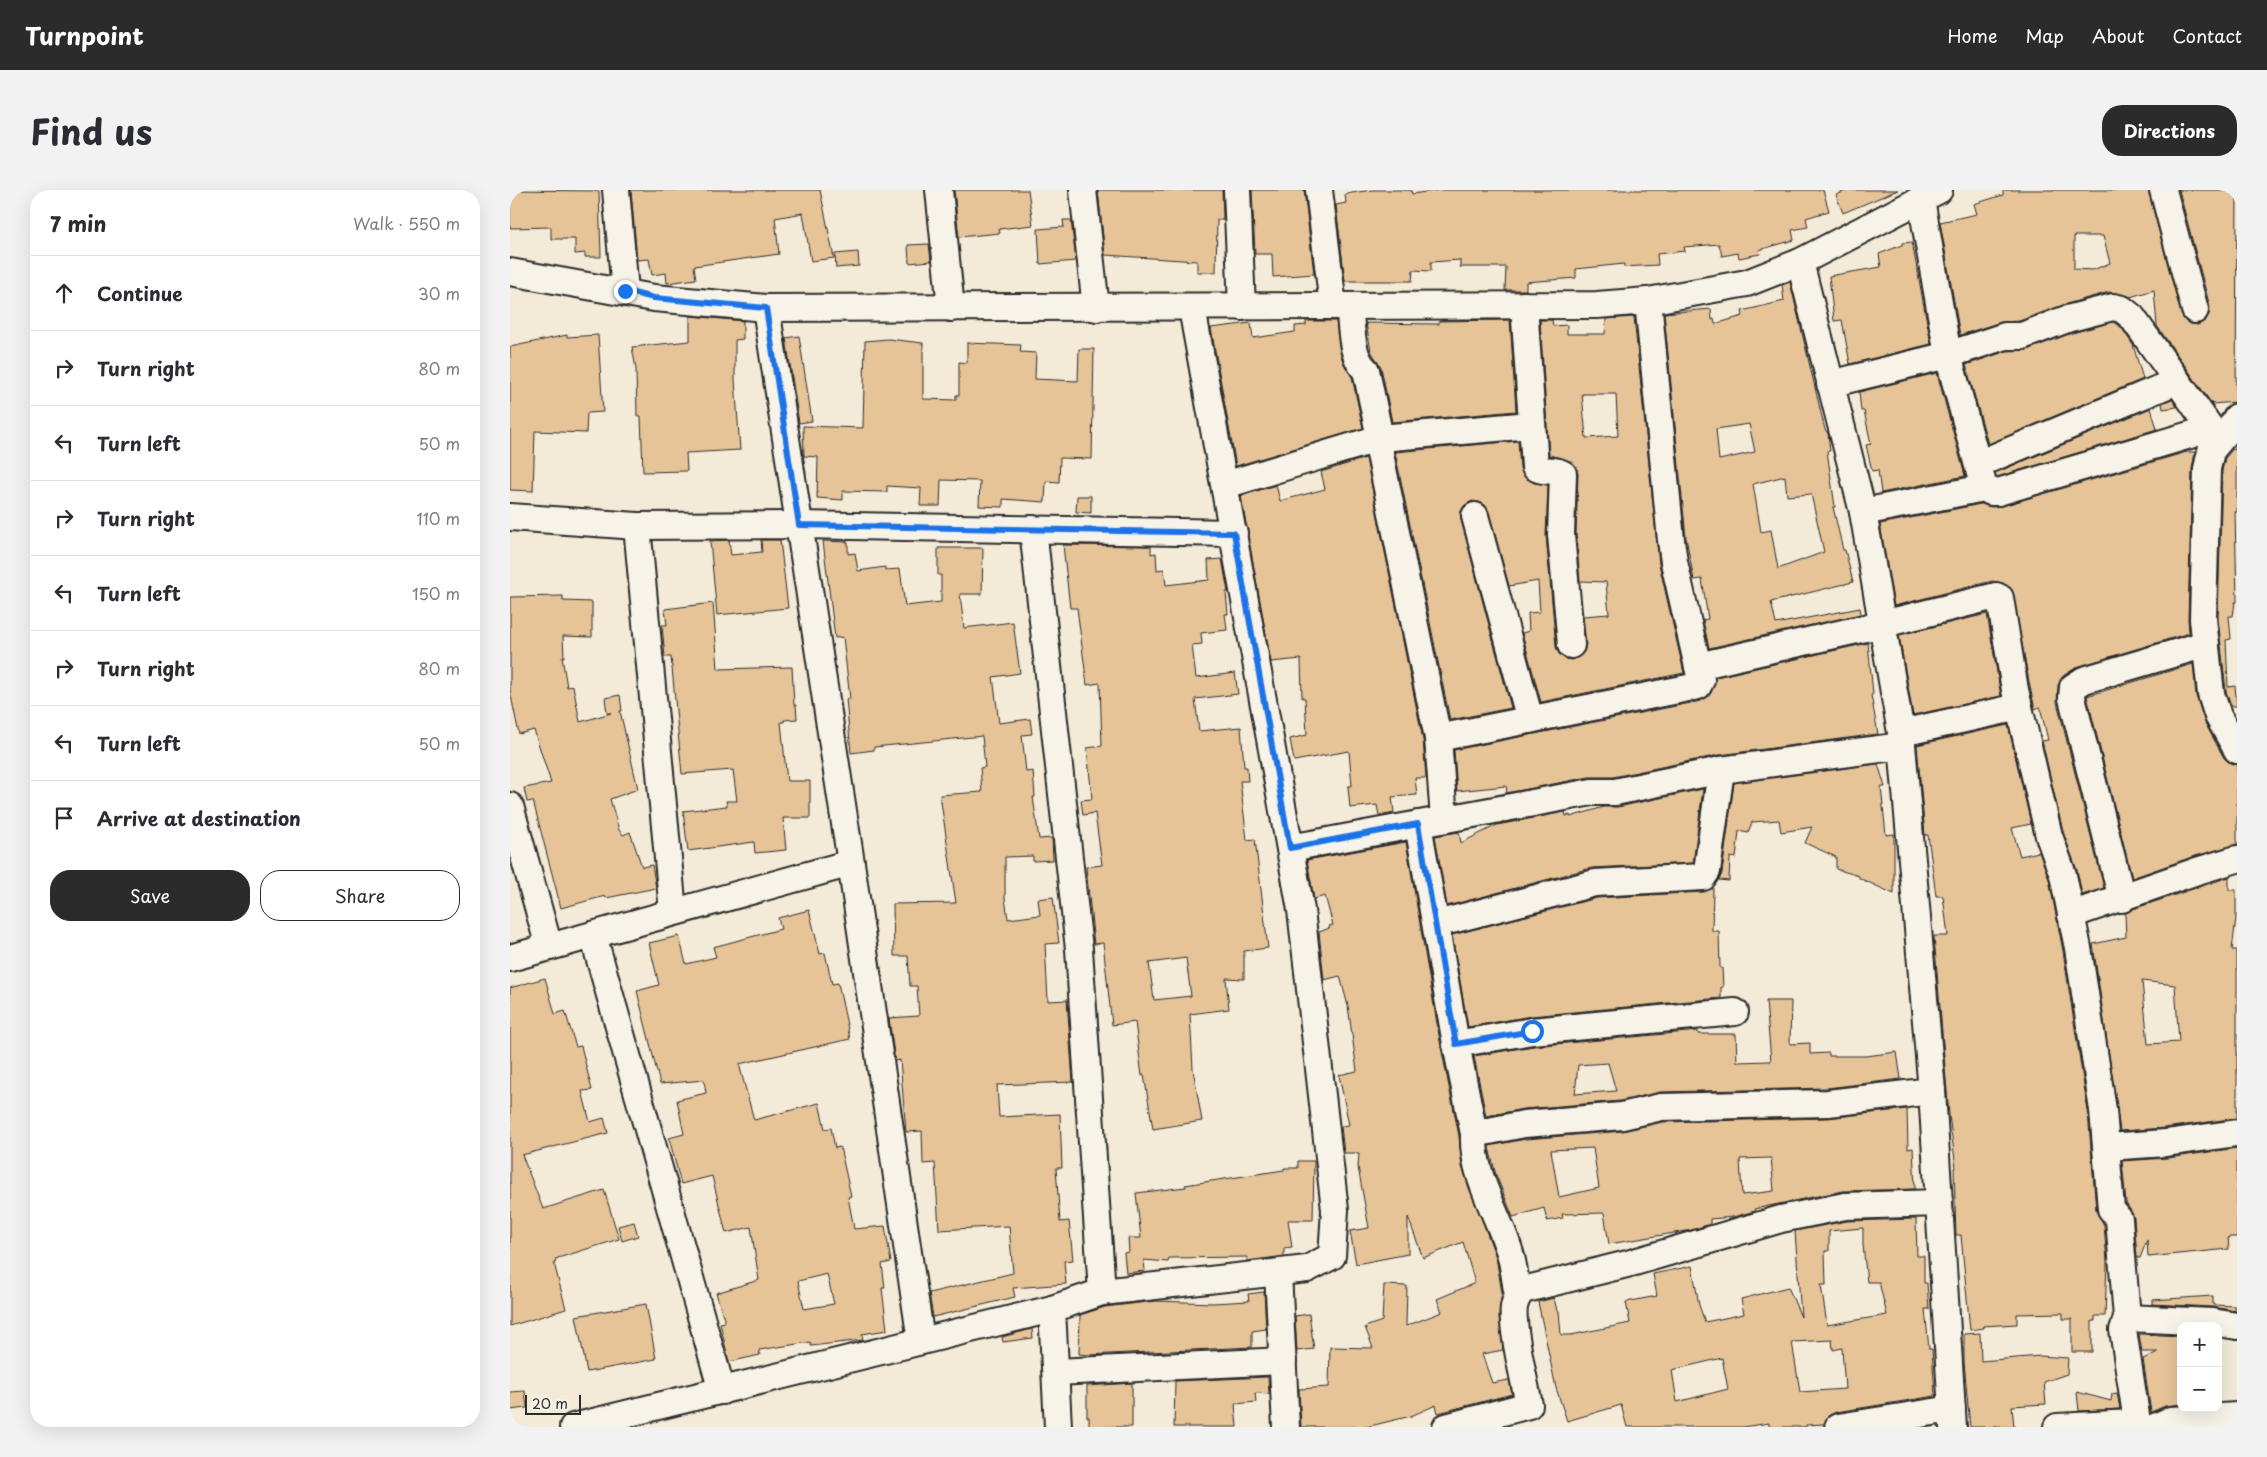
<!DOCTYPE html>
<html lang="en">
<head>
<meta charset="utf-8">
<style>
  :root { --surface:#fff; --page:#f2f2f3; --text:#2b2b33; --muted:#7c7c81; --line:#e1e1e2; --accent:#2b2b2b }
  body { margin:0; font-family:"Playpen Sans",sans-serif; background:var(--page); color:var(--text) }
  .controls { position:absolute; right:15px; bottom:15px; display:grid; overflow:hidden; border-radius:10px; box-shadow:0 5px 20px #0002 }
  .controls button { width:45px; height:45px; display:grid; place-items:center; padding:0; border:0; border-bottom:1px solid var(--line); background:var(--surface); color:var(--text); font:25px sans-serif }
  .scale { position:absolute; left:15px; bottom:12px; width:56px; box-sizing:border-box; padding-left:5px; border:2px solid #2b2b2b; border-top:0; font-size:14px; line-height:18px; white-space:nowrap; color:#2b2b2b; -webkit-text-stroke:4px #f7f3e8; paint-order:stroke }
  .stop { position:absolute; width:15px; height:15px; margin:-11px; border:4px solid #1a73e8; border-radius:50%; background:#fff }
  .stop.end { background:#1a73e8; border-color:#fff; box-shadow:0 1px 5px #0008 }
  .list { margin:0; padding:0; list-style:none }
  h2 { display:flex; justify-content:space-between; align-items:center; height:65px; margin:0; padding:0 20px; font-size:21px }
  h2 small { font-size:16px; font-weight:400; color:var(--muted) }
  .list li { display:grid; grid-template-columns:32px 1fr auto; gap:15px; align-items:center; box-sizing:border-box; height:75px; padding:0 20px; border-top:1px solid var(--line) }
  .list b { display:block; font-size:19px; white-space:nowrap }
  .list em { font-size:16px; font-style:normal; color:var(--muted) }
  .actions { display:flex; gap:10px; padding:15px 20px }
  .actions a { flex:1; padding:11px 0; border:1px solid var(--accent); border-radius:20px; text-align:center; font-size:18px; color:var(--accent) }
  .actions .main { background:var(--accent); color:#fff }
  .icon { flex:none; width:28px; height:28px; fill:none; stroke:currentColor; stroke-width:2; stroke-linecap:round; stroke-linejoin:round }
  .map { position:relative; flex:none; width:1727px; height:1237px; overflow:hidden; border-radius:20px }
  header { display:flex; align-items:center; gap:30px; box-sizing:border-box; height:70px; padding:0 25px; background:var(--accent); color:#fff }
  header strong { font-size:24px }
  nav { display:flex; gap:28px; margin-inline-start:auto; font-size:18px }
  .intro { display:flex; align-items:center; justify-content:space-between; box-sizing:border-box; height:120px; padding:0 30px }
  h1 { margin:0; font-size:35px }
  .button { padding:12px 22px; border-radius:20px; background:var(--accent); color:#fff; font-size:18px; font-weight:700 }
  main { display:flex; gap:30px; padding:0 30px }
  aside { flex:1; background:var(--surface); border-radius:20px; box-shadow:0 5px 20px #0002 }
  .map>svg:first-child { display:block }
  .building { fill:#e7c498; stroke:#2b2b2b; fill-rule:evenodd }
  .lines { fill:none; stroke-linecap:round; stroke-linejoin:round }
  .minor-casing { stroke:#2b2b2b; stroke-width:30 }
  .minor { stroke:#f7f3e8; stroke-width:26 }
  .route { stroke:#1a73e8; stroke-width:6 }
</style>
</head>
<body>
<header>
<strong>Turnpoint</strong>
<nav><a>Home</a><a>Map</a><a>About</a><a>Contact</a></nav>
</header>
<div class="intro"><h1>Find us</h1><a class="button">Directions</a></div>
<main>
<aside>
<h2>7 min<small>Walk · 550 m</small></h2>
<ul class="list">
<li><svg class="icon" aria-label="ahead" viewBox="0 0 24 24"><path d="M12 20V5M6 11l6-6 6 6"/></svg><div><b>Continue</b></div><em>30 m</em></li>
<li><svg class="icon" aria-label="right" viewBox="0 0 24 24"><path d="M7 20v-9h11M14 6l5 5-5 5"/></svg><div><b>Turn right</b></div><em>80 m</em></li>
<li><svg class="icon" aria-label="left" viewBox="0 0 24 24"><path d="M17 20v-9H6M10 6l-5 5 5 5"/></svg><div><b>Turn left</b></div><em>50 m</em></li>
<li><svg class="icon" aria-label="right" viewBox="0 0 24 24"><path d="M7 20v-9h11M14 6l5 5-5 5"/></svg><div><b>Turn right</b></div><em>110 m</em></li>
<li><svg class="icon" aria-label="left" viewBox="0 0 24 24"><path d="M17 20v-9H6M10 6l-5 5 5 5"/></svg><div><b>Turn left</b></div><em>150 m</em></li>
<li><svg class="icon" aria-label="right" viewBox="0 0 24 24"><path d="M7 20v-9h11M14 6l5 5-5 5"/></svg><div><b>Turn right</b></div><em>80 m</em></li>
<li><svg class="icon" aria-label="left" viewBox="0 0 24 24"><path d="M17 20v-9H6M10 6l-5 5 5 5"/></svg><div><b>Turn left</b></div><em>50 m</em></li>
<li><svg class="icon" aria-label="arrive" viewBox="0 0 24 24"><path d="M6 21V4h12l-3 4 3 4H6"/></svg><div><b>Arrive at destination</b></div></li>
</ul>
<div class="actions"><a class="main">Save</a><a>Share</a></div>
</aside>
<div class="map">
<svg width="1727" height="1237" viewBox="0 0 1727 1237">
  <rect width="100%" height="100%" fill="#f4ead8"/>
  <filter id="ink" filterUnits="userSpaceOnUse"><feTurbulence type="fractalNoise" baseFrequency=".02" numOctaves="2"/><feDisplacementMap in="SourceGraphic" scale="10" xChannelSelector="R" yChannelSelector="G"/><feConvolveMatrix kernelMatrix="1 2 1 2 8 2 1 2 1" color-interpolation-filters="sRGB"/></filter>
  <g filter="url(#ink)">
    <g class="building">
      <path d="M0,0l89,1 2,66h-16v-4l-10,1v-15h-24v-12l-41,1z"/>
      <path d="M121,0h189l14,68 -23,3 -8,-48 -28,5 4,36 -85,12 2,13 -29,4 -1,-10 -14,2 -3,-16 -12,1z"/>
      <path d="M444,0h74l5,35 -34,4 1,4 -41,4z"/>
      <path d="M588,0h124l1,30h-6l-1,52h-19v-11l-92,-6z"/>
      <path d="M742,0h52l10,84 -41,3 -1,-23h-17z"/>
      <path d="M862,0h39l1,4 27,-4h384l6,21 -23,7 2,9 -16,3 2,10 -35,10 1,4 -21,4 -1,-5 -16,3 -3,-12 -35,3 1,4 -28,3 1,11 -34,2v-3l-48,5v9l-50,4v8h-21l1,-23h-46v-7l-29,2v9l-18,-1 -1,11h-67l-9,-76 10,-2 -1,-9z"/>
      <path d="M1338,0h50l-55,23 -7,-18z"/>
      <path d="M1493,0h145l33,124 4,7 6,3 7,1 8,-5 3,-6 1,-7 -31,-117h58l-1,212 -24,2 -55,-78 -3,-36 -24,7 -21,-5 -46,13 -44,16 -18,1 -41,13 -20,-113 37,-8 -3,-10 29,-9zM1564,46h29l7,27 -17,7 -19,-1z"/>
      <path d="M553,30h8l5,41 -36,3 -2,-35 26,-2z"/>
      <path d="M1402,52l19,102 -81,20 -8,-44 -8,1 -5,-45 52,-9 -2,-13 23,-9v-2z"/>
      <path d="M419,54l2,17 -22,2 -1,-18z"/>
      <path d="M348,62l1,14 -23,2 -1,-14z"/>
      <path d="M1280,92l35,148 3,3 2,18h-3l8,56h-2l10,43h2l8,32 -82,20 5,22 84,-16 1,6 -152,34 -6,-28 5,-1 -6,-40 -8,1 -8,-42 -22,-225 47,-4 1,11 2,-1 1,5 28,-8 -1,-5 42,-10 -2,-16zM1239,234l6,28 -36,8 -3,-31zM1275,286l2,20 24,-2 13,58 -46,17 -7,-39 -10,2 -8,-48z"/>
      <path d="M180,126l53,5v18l-8,1v40l5,70 -54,3 1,18 -44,1 -2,-56h-4l-1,-47 -4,-22 58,-6z"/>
      <path d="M1124,127l25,247 25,109 -143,29 -19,-69 7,-2 -1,-18 12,-1 -2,-31 -29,5 -20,-74 -4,-7 -6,-3 -7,-1 -8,5 -4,7 1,7 50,188 -61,12 -55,-268 123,-11 2,27 3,7 11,8 14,2 -2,51 10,111 3,7 6,5 7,1 7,-3 5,-5 2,-8 -3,-28 26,-2 -3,-32 -26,-1 -4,-46 2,-61 -2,-8 -6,-5 -21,-6 -9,-135h12l1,6 14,-1v9h38l1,-15zM1072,204h34l2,42 -32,2z"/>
      <path d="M1000,130l6,91 -124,11 -11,-55 -10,-16 -5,-28 73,1v-3z"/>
      <path d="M796,131h30l4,31 4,12 8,13 11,51 -127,38 -25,-138 40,-5 2,15 42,-6v-6l11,-1z"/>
      <path d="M1603,132l8,5 12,18 10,34 -155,65 -22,-79 41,-14 20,-1 45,-17z"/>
      <path d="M57,145v2l31,-2 5,77 -16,1 -1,20 -51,-2 -2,60 -23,-1v-143z"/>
      <path d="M289,146l13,85 -13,2 -13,-85z"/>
      <path d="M378,149l35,4v56l33,1v-5h3v-33l8,1v-20l54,2 -1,7 16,1 -1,26 43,2 1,-32h15l-2,110 -32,-1 -1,24 -13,-1 -1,21 -42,-3v8l-24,-1 1,-25 -39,-1 -1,26h-20l1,-18 -34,-2v6l-44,-1v9l-26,-2 1,-41 -14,-1 -1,-30 60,2 2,-87z"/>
      <path d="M1427,183l28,103 -84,17 -3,-23 -6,1 -6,-26 5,-1 -7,-33h-3l-2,-19z"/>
      <path d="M1662,209l5,8 -14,2 -1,-6z"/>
      <path d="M1641,218l6,21 -160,48 -2,-4z"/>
      <path d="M1723,259l4,1v62h-2l2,90h-2l-2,14h-4l2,23 -5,1 2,47 7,-1 2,20h-6l-5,-15 -8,-73 4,-147 3,-13z"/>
      <path d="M1677,262h8l-3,17 -4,150 1,14 -109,33 -15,9 -7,10 -1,17 47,186 -22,7 -5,-25 -14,-38 -21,-91 6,-1 -8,-33 -5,2 -5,-22 -18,-97 -9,-7 -11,-2 -98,25 -14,-82 101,-20 10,3 11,-1z"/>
      <path d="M856,268l57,282 3,38h-11l2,17 -25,2 2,16 -15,3 -2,-11 -27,3 -2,-22h4l-3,-35 -55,10 -4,-22 17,-4 -2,-37h-3l-1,-39 -30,3 -30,-166 35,-11 4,16 45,-12 -4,-17z"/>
      <path d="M567,306h14v17l-15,-1z"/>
      <path d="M219,350l2,15 31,-3 -1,-12h19l8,68 -71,7 -7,-74z"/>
      <path d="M313,351l25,1v12l7,-1 3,18 27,-4v3l15,-1 5,37 36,-4v-27h-3v-27h45l-1,46h-22l4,34 49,-6 7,51 -27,4 6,46 31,-4 2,15 -10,1 4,37 7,-1 2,26h-2l6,42 13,-1 1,22 -20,1v-5l-28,1v41l3,21 32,-4 -2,-16 15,-2 6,46 -14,1 3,57 19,-1 6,82 -76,3 2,32 61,-3 2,54h-6l4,54 9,-1 4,39 -9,1 2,23 -53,4 2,9 -82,20 -4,-24 84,-20 -4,-47 -70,4 -4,-67 -12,1 -1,-33 -16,1 -6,-72 -5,1 -6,-43 30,-2 -2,-30h-7l-2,-30h-14l-1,-52 63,-1 -16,-108 42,-3 -2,-24 5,-1 -3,-31 -108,11v3l-23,3 -5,-54h4l-7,-62 -8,1z"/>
      <path d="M553,355l88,1v8l5,-1 1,17 7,-1 2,16 43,-5 -1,-20 14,-1 6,33h-2l2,22h-3l2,16 -26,3 1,11 -10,1 4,33 39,-5 3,21 -43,5 4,32 42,-4 3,40h3l1,14h-8l7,59 8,-1 13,109 -24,3v28l-18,-1 3,31 -39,5 3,55 9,52 -49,8 -9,-54 -2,1 -7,-54 -23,3 -9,-82 -9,1 -8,-77 16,-2 -7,-52 -12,2 -2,-15 11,-1 -5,-51 15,-2 -2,-63 -13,2 -10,-77h-7zM676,768l5,38 -37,4 -5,-37z"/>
      <path d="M53,406v5l29,1v35l-29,-1 1,21h-2l5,30 6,-1 7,36 31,-9h-4l-2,-15 15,-3 2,16h-2l18,78 -28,10 9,31 4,5 7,-3 12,35 10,-2 4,23 -50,10 -1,-2 -44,12 -28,-107 -6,1 -3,-14 27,-5 -17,-53 -15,4 -9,-43v-94z"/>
      <path d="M203,413l5,66 74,-2 2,38h2l1,14 -13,1v2h-3l6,59h23v37h-27l3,32 -31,3 -1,-11 -66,9 -5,-40 44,-5 -1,-5h11l-4,-31 -51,4 -11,-117h-6l-3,-32h5l-2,-16z"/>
      <path d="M1477,424l14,82 -88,19 -14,-80z"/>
      <path d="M1358,453l5,51 -2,1 7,39 -159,21 -106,22h-24l-82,16 -1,-7 -49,5 -3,-41 247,-49 10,-8 5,-16z"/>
      <path d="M1683,474l3,32 9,27 19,35 6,5 7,2v79l-45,13 -60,21 -45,-182z"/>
      <path d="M1498,535l23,99 -19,4 8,28 19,-4 10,27 14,72 25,161 8,98 8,15 3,37 -2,54h-10v5h-3v31h-20v-33h-9v-6l-46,1v10l-34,2 1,2 -14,2 -9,-95h-5l-2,-67h2l-7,-53 -15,-179h14l-5,-40h-7l-8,-61h-3l-8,-90z"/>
      <path d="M1368,574l7,23h-4l5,48 8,-1v60l-35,-16v-2l-23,-7v-12l-31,-14 7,-16 -31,5 -2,-12 -27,2 -4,11 -9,-2 -3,27 -6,-1 -1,24 -10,-1 3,-7 12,-90z"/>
      <path d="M1193,599l-10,74 -102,5 -144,38 -12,-70 24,-4 2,11 36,-18 68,-13 1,4 4,-1v2l34,-10h14z"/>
      <path d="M896,652l35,205 18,89 3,31 34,90 6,36 -3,23 4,34 -21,4 10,29 17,-3 3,14 -74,19 -2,-8 -25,11 -45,11h-65l-2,-38 30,-2 1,-40 43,1 -8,-21 17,-6 2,-36 23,1 -1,40 36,-14 -5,-13 38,-16 -12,-41 -40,16 -15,-41v37l-52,10 -6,-33 19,-3 -11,-61 1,-14h-15l-3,-27 8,-1 -10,-50 18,-4 -9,-65 -8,-30 -16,4 -5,-48 11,-4 -1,-2 4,-1 -8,-29 -11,3 -7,-39z"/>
      <path d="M1719,687v13h7v28l-4,32h5v168l-73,10 -44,3 -27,-187 33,-7 -1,-23 8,-5zM1632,791l33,4 4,57 -31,2z"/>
      <path d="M1203,698l-1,43h7l1,37h2l1,19h-2v11l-190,18 -63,11 -16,-92 145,-37 107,-6z"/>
      <path d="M299,720l11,44 5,-1 7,31 6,-1 12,56 -111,25 15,56 65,-17 6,26 6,-1 4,20 5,-1 11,49 -3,1 6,32 31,-3 6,36 -9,2 3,24h-3l5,42 -25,4 1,6 -52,6 -1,-4 -51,8 1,5 -31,7 -9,-39 5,-1 -9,-29 43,-13 -8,-53 -25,6 -14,-57 -31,8 -12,-46 15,-4 -7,-34 29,-7 -2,-13 -44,4 -23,-93 22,-6 -10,-42 30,-7 7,28 30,-7 -3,-10 68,-18 -3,-11zM317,1084l7,30 -30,5 -6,-28z"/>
      <path d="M35,788l10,36 10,-3 11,36 5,-1 11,44 -10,1 8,31 14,-4 4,15 -86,22 21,54 61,-19 15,49 -64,20 1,3 -2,1 12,46 -56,17v-338z"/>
      <path d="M1256,811h25l-1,43 20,-1v11l19,-1v3h37l31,-4 4,27 -74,9 -167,4 -40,9 -97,8 -37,7 -12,-60 60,-10 164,-15v3h38l1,28 34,-1zM1098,873l8,28 -41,3 3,-29z"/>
      <path d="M1397,919l1,40 5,-1 2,41 -73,2 -88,18 1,2 -22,6 -23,2v5l-18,6 -83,14 -5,-31 -42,1 1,4 -16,3 -3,-13 -31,9 -17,-42 -7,-27v-2l37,-7 97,-8 40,-9 165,-4zM1083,958l6,40 -40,9 -8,-47zM1261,968l3,33 -32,4 -2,-36z"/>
      <path d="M1727,958v89h-9l1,12 -81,8 -1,-17 -7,18h-3l-3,-40 -8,-15 -4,-42 46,-3z"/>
      <path d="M788,971h16l-1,59h-25l4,27 -8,1v8l-37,5v-4l-78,1 -1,4 -24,-2 1,11 -19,2 -2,-20 5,-1 -1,-14h13l-5,-45 50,-6 -1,-2 99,-15v-2h14z"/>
      <path d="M1406,1029l1,37h7v27h3l2,26h-4l4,40h3l3,47 -99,16 -8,4 -4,8 -18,1v2h-37v-4l-26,4h-116l-6,-22 -54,16 -11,-33 -18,-86 16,-4 3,13h2l2,24h10l59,-12 -4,-21 31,-6 -4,-22 39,-8 7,39 6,17 39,-8 -3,-15 47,-12 13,30 -6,-86 52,-10zM1353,1038v17l4,37h12l8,33 -60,10 -6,-40h5l-1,-34h4v-20zM1322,1150l1,10 9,-2 3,41 -45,3 -8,-50zM1212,1168l6,31 -51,13 -5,-32z"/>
      <path d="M124,1032l4,14 -16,5 -4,-15z"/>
      <path d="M754,1102l2,37 -14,2v16l-164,8 -9,-1 1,-39 25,-8 51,-6 57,2 36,-2 -1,-7z"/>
      <path d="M1703,1106v9l22,1v5l-22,-4 -61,-3v-4z"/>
      <path d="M136,1114l10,55 -69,13 -11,-56z"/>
      <path d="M799,1124l5,35 -17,2 -2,-35z"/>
      <path d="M522,1139l1,9 -30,4 -1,-5z"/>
      <path d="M1470,1143l1,28 59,-5 28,2 -1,16 -23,8 2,22 -34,2 2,21h-44l-6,-65v-28z"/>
      <path d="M1629,1144l42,2v68l-16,2 -14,6 -8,-53 15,-7h-16z"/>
      <path d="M758,1187l1,17 -14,-1 1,9 -21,2 2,23h-63l1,-46z"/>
      <path d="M622,1193v44h-43v-10h-2v-31z"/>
      <path d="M15,1201l2,17 -17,2v-18z"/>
      <path d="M1567,1202l34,9 1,-7 5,-1 3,16 -41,2z"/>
    </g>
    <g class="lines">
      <defs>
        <g id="minor">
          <path d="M106,0l9,101"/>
          <path d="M429,0l12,118"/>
          <path d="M573,0l13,118"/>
          <path d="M727,0l5,117"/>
          <path d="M809,0l14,116"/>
          <path d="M1653,0l32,120"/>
          <path d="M1411,9l27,156 36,133"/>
          <path d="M1290,72l63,250 38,221 31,358 21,336"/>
          <path d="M0,82l144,26 112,10 831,-3 51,-4 99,-18 53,-21 139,-72"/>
          <path d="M1014,115l11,162c8,6 20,1 28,7l-2,61 10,110"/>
          <path d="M839,116c3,19 1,51 17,64l14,68v16l58,284 6,81"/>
          <path d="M256,118l85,555 70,478"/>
          <path d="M1320,194l118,-29 57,-19h17l45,-17 46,-12 9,2 10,8 87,123"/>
          <path d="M1727,227l-6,10 -20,24 -4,18 -4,150 8,75 7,22 19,34"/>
          <path d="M1468,274l199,-83"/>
          <path d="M715,295l155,-47 151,-13"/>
          <path d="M1353,322l121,-24 7,4h7l212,-63"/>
          <path d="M965,326l55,204"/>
          <path d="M0,327l127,9 162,-1 435,8"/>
          <path d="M127,336l36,386"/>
          <path d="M523,339l46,420 23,343"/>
          <path d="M1188,476l185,-42 113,-28 4,2 15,92 34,146 14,39 15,73 25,162 8,99 8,10 8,99 -4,12 13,85 -3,8"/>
          <path d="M1391,543l118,-26"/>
          <path d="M928,548l260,-52 3,-6 -27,-118 -3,-22 -23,-239"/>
          <path d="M0,616l39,141"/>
          <path d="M908,634l38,220 18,90c-2,42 24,79 36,119 4,13 5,28 8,42"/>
          <path d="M780,658l302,-56h23l106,-22 181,-24"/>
          <path d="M1612,709l-50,-201 1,-11 11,-7 122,-36"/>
          <path d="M1561,725l126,-44 40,-12"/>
          <path d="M926,734l159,-41 108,-6 4,-6 14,-101"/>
          <path d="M83,745l129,456"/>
          <path d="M0,768l341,-95"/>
          <path d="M946,854l76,-13 203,-19"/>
          <path d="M964,944l50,-10 98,-8 39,-9 167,-4 104,-12"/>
          <path d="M1597,957l59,-4 71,-10"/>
          <path d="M768,1083l8,154"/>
          <path d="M542,1119l6,118"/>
          <path d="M1617,1128l85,4 25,4"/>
          <path d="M546,1182l227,-11"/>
          <path d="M63,1237l479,-118 50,-17 205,-23 25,-13 3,-46 -34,-300 -109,-602"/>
          <path d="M936,1237l83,-22c-4,-22 -18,-78 -15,-98 1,-7 4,-12 9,-17l108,-27 150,-44 64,-13 94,-3"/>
          <path d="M1328,1237l114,-18"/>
          <path d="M1547,1237l76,-4"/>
          <path d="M1645,1237l16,-7 66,-4"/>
        </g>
      </defs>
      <use href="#minor" class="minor-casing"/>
      <use href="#minor" class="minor"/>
    </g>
  </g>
  <g class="lines" filter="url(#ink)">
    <path class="route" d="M115,101l29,7 112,10 33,217 435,8 56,315 128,-24 38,220 76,-13"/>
  </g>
</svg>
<div class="controls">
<button>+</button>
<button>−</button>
</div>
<div class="scale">20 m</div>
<div class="stop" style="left:1022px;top:841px"></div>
<div class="stop end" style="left:115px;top:101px"></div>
</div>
</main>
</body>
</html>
